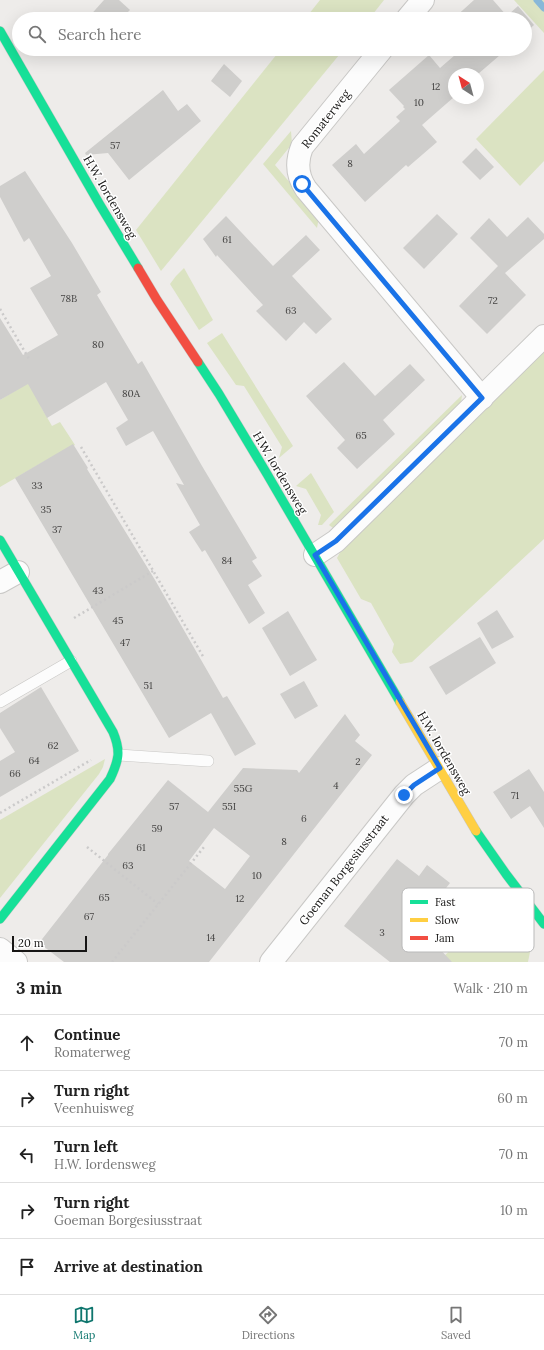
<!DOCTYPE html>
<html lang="en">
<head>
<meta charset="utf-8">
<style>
  :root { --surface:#fff; --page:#f2f2f2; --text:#222; --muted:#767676; --line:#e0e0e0; --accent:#0f766e }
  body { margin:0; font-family:Lora,serif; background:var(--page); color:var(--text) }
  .compass { position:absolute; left:448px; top:68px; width:36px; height:36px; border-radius:50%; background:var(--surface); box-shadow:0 4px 16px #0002; rotate:324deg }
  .scale { position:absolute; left:12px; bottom:10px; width:75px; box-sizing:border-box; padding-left:4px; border:2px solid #171615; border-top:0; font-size:11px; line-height:14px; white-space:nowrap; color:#171615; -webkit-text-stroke:3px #fff; paint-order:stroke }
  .stop { position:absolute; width:12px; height:12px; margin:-9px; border:3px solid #1a73e8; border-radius:50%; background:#fff }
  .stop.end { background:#1a73e8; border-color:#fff; box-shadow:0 1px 4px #0008 }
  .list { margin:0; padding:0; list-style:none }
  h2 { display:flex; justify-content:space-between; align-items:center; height:52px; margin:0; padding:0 16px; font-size:17px }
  h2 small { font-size:13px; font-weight:400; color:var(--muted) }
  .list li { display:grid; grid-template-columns:26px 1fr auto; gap:12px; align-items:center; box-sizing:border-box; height:56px; padding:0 16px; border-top:1px solid var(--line) }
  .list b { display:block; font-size:15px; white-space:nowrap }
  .list p { margin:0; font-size:13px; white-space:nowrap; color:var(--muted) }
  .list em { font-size:13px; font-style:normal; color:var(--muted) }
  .icon { flex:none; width:22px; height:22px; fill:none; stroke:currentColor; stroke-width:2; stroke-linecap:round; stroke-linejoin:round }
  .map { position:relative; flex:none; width:544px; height:962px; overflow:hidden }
  .search { position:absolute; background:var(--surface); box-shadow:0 4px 16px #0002; left:12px; right:12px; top:12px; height:44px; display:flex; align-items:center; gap:10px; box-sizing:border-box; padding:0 14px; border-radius:22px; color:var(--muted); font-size:15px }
  .sheet { height:332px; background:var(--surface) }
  nav { display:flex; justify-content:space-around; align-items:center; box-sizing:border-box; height:56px; border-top:1px solid var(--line); background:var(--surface); font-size:11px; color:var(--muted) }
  nav a { display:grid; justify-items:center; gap:2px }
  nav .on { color:var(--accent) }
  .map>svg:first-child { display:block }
  .green { fill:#dbe3c2 }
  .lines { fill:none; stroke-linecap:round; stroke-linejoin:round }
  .stream { stroke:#89b8d8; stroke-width:7 }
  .building { fill:#cfcecc; fill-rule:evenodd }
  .lane-casing { stroke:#c9c8c6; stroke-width:12 }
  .street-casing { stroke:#c9c8c6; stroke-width:24 }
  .fast-casing { stroke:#c9c8c6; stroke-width:10 }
  .slow-casing { stroke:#c9c8c6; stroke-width:10 }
  .jam-casing { stroke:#c9c8c6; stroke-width:10 }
  .path { stroke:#cbcaca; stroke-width:2.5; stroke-dasharray:2 3; stroke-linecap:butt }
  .lane { stroke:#fcfcfc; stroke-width:11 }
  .street { stroke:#fcfcfc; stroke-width:22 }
  .fast { stroke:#16e098; stroke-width:9 }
  .slow { stroke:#ffcf43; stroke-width:9 }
  .jam { stroke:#f24e42; stroke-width:9 }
  .route { stroke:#1a73e8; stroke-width:5 }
  .labels { text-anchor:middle; stroke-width:3; stroke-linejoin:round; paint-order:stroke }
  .number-label { font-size:10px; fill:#454443 }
  .street-label { font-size:12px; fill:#171615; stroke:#fff }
  .key { fill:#fff; stroke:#b9b9b9; stroke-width:1 }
  .key-label { font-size:11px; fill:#171615 }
</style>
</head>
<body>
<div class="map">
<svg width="544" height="962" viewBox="0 0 544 962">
  <rect width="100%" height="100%" fill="#eeecea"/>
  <g class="green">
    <path d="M320,0h64l-15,19h-64z"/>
    <path d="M514,0h30v33z"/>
    <path d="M281,49h63l-183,222 -25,-41z"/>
    <path d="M544,70v91l-24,25 -44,-47z"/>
    <path d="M291,131l1,13 -17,21 44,52 -2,11 -54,-64z"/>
    <path d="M184,268l29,52 -14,10 -29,-46 6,-8z"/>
    <path d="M222,333l71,113 -14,12 3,-11 -38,-61 -8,-1 -29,-42z"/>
    <path d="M544,347v192l-132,123 -12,2 -8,-12 2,-8 -23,-41 -10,-4 -24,-41 7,-13z"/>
    <path d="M36,378l5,29 11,19 8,-4 15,23 -32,17 -43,25v-87z"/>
    <path d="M462,395l-1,8 -123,124 -5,1 -4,-3z"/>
    <path d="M311,473l23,39 -12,13h-4l3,-10 -15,-26 -10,-3z"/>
    <path d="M105,759l-2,8 -4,7 -99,124v-78z"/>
    <path d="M497,905l34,42 -3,15h-90z"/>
  </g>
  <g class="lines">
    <path class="stream" d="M537,0l7,8"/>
  </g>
  <g class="building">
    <path d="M104,0h15l11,10 -9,9h-34z"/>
    <path d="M474,0h19l14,16 11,-10 16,19 -9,8v-14h-72z"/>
    <path d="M462,49h45l-29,25h-24v23l-32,28 15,17 -29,25 -2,-2 -41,37 -33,-37 24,-21 8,10 36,-33 -4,-4 9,-8 -2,-2 1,-1 -15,-16 40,-35 11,13z"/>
    <path d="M224,64l18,17 -12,16 -19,-16z"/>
    <path d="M163,90l15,21 9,-7 14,17 -72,59 -21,-27 -22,2 -1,-2z"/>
    <path d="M476,148l18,19 -14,13 -18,-18z"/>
    <path d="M25,171l47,72 29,49 -4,3 41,69 4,-3 60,105 55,92 -5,3 10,15 -14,9 17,28 -16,11 -44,-74 -3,2 -13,-20 11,-7 -24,-42 8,2 -31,-54 -27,15 -10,-18 12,-8 -22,-38 -59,36 -19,-34 -28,16v-82l23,37 35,-20 -28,-47 21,-12 -22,-38 -5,4 -24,-45v-11z"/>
    <path d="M437,214l21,20 -34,35 -21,-21z"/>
    <path d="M226,216l47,50 33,-31 14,15 -28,26 40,43 -16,15 -12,-12 -18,19 -30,-30 7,-6 -46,-50 -1,2 -13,-18z"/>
    <path d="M528,217l16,17v5l-39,34 21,22 -39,39 -28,-28 39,-40 -28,-28 19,-20 18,19z"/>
    <path d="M344,362l31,34 35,-32 15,16 -42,40 12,14 -38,35 -20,-21 8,-8 -39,-44z"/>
    <path d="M73,444l15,24 -1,1 68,111 68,118 4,-2 29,48 -21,12 -24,-43 -42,25 -154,-260z"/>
    <path d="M497,610l17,27 -22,12 -15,-26z"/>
    <path d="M288,611l29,49 -27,16 -28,-48z"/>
    <path d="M480,637l16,26 -50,32 -17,-28z"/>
    <path d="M304,681l14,25 -23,13 -15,-25z"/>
    <path d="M41,687l38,64 -79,46v-36l15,-9 -15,-24v-15z"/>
    <path d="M345,714l15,21 -5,6 17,14 -163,207h-145l-25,-19 69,-88v-1l60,-74 40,32 35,-44 54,2 2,3zM214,828l36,28 -25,33 -36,-28z"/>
    <path d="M529,769l15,23v36l-14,-22 -19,13 -18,-27z"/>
    <path d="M397,859l22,17 8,-11 23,18 -33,42 35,37h-62l-46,-36z"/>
  </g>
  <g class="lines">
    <defs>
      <g id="lane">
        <path d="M0,702l71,-41"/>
        <path d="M119,755l89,6"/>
      </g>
      <g id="street">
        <path d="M407,19l16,-19"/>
        <path d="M382,49l-80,98c-6,15 -5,29 4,42l176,209"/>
        <path d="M315,555l21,-14 208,-205"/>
        <path d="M0,582l18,-10"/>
        <path d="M0,949l16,13"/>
        <path d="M271,962l133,-167 10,-10 26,-17"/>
      </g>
      <g id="fast">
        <path d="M0,31l100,174 38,63"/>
        <path d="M198,362l21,32 48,80 133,228"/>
        <path d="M0,540l113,192c8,19 6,28 -3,47l-110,140"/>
        <path d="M476,831l30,43 38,50"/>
      </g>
      <path id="slow" d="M400,702l76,129"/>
      <path id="jam" d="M138,268l19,32 41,62"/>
    </defs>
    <use href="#lane" class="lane-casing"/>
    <use href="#street" class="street-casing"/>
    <use href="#fast" class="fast-casing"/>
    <use href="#slow" class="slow-casing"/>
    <use href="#jam" class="jam-casing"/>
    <g class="path">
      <path d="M0,309l29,50"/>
      <path d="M81,447l123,211"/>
      <path d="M74,618l79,-47"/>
      <path d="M0,813l91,-53"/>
      <path d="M87,847l71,57"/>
      <path d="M112,962l92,-115"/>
    </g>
    <use href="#lane" class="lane"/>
    <use href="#street" class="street"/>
    <use href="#fast" class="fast"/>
    <use href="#slow" class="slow"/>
    <use href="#jam" class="jam"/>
  </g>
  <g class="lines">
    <path class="route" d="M302,184l180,214 -146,143 -21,14 125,213 -26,17 -10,10"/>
  </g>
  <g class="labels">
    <g class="number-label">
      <text x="436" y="90">12</text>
      <text x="419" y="106">10</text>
      <text x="115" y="149">57</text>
      <text x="350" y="167">8</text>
      <text x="227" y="243">61</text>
      <text x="69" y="302">78B</text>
      <text x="493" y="304">72</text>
      <text x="291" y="314">63</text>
      <text x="98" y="348">80</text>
      <text x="131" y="397">80A</text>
      <text x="361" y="439">65</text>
      <text x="37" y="489">33</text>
      <text x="46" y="513">35</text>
      <text x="57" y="533">37</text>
      <text x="227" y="564">84</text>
      <text x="98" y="594">43</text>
      <text x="118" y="624">45</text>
      <text x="125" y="646">47</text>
      <text x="148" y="689">51</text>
      <text x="53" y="749">62</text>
      <text x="34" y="764">64</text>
      <text x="358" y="765">2</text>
      <text x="15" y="777">66</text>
      <text x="336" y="789">4</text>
      <text x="243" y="792">55G</text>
      <text x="515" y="799">71</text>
      <text x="174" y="810">57</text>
      <text x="229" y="810">55I</text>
      <text x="304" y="822">6</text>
      <text x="157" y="832">59</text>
      <text x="284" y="845">8</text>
      <text x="141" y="851">61</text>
      <text x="128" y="869">63</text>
      <text x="257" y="879">10</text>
      <text x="104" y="901">65</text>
      <text x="240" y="902">12</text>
      <text x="89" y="920">67</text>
      <text x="382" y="936">3</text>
      <text x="211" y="941">14</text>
    </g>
    <g class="street-label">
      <text transform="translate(326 119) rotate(-52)" y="4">Romaterweg</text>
      <text transform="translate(110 197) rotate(60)" y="4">H.W. Iordensweg</text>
      <text transform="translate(280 473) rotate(59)" y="4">H.W. Iordensweg</text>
      <text transform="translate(444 753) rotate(60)" y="4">H.W. Iordensweg</text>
      <text transform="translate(344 870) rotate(-52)" y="4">Goeman Borgesiusstraat</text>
    </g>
  </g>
  <rect x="402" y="888" width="132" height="64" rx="6" class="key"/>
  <rect x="410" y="900" width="18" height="4" fill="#16e098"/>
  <rect x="410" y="918" width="18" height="4" fill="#ffcf43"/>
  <rect x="410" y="936" width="18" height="4" fill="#f24e42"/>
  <g class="key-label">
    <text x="435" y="906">Fast</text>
    <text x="435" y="924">Slow</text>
    <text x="435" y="942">Jam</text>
  </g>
</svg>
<svg class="compass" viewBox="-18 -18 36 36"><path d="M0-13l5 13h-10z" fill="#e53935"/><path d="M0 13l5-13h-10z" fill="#767676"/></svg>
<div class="scale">20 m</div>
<div class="stop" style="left:302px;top:184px"></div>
<div class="stop end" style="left:404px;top:795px"></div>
<div class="search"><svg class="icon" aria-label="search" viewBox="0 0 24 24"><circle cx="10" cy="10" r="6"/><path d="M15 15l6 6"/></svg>Search here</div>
</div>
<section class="sheet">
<h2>3 min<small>Walk · 210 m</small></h2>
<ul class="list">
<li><svg class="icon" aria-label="ahead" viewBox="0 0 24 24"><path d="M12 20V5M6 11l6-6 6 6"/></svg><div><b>Continue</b><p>Romaterweg</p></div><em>70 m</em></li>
<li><svg class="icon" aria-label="right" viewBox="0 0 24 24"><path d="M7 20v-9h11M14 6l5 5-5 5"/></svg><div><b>Turn right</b><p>Veenhuisweg</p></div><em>60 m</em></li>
<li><svg class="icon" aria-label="left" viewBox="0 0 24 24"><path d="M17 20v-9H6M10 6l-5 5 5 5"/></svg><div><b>Turn left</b><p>H.W. Iordensweg</p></div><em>70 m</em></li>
<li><svg class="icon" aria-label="right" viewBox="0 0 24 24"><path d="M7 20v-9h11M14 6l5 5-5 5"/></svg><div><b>Turn right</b><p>Goeman Borgesiusstraat</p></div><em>10 m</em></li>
<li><svg class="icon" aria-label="arrive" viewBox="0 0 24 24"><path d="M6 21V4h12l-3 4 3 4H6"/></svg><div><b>Arrive at destination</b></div></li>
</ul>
</section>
<nav>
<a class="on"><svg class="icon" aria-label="map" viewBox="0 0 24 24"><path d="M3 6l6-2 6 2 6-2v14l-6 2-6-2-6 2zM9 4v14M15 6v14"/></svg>Map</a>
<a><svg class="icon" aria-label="directions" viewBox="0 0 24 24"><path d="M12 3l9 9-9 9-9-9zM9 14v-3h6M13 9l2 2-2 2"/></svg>Directions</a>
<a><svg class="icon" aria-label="saved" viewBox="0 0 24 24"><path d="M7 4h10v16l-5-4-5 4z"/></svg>Saved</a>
</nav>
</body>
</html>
